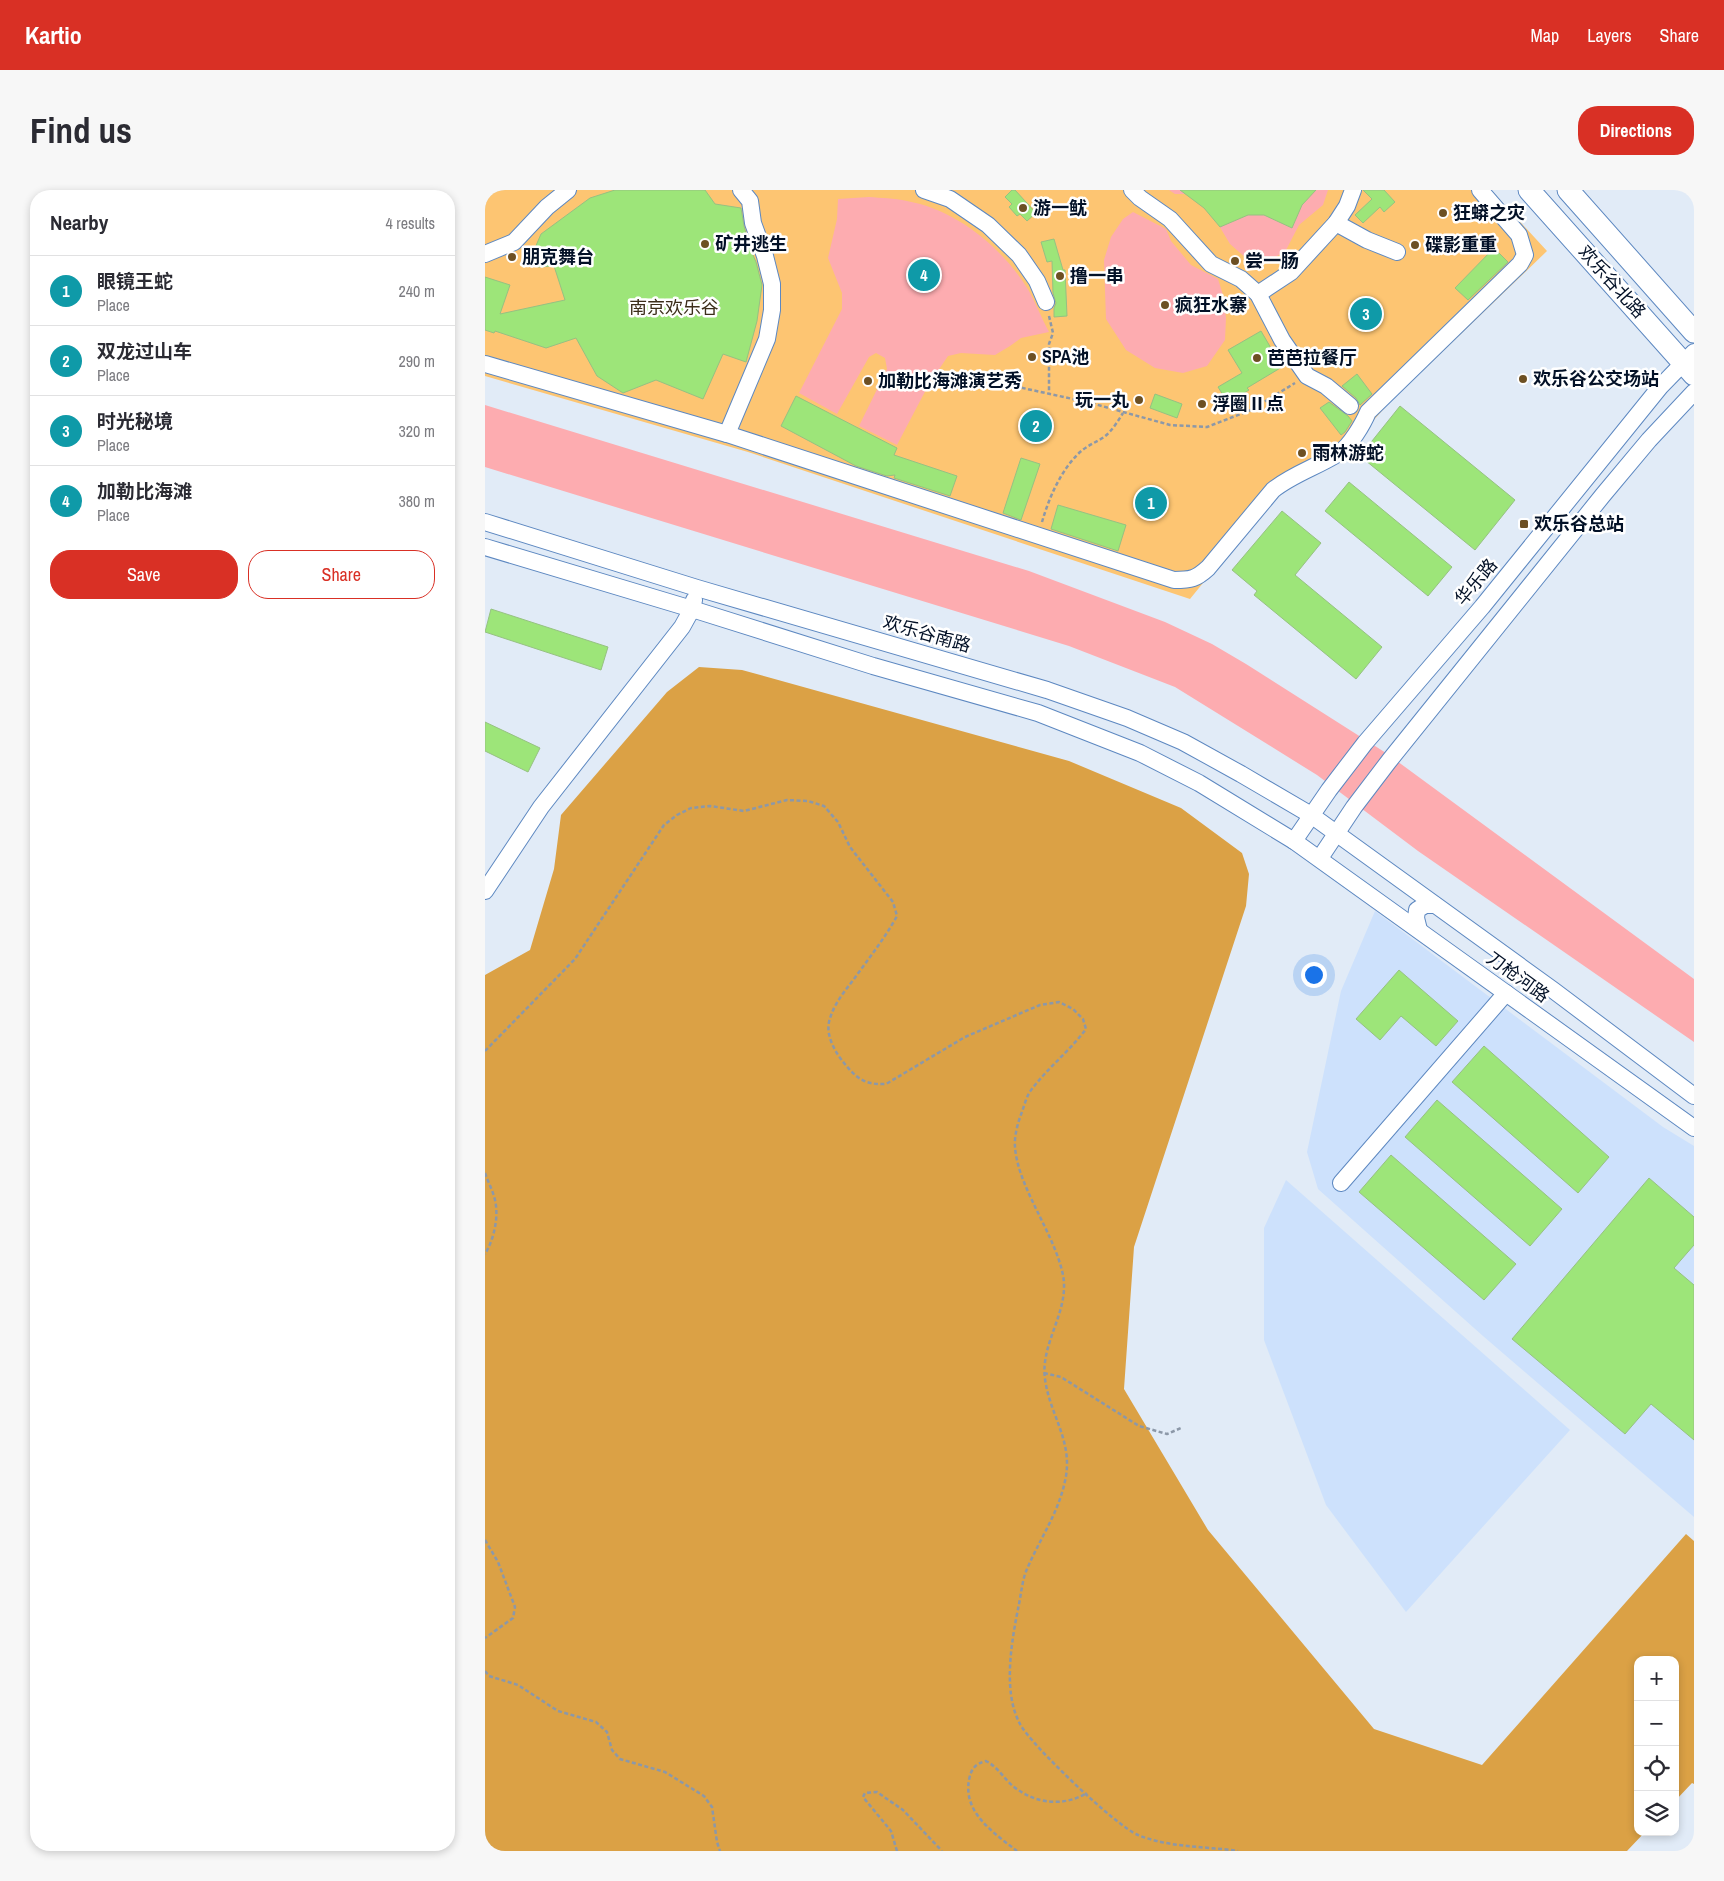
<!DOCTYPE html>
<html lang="en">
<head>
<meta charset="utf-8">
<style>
  :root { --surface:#fff; --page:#f7f7f7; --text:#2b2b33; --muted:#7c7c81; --line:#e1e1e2; --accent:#d93025 }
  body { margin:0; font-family:"Archivo Narrow","Noto Sans SC",sans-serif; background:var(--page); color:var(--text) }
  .controls { position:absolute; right:15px; bottom:15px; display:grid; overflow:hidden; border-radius:10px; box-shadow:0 2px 8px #0003 }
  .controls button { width:45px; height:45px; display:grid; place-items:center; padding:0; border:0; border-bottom:1px solid var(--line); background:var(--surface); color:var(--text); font:25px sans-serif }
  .you { position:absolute; left:828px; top:784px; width:18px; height:18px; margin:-12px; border:4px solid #fff; border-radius:50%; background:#1a73e8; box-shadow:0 0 0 8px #1a73e833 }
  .badge { display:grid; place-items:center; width:32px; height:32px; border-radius:50%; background:var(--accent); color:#fff; font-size:16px; font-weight:700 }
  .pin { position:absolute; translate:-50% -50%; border:2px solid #fff; box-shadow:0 1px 5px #0006 }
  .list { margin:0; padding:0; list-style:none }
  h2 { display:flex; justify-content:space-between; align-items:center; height:65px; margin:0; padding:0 20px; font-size:21px }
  h2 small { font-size:16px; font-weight:400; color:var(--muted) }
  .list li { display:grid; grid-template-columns:32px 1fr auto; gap:15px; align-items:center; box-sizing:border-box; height:70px; padding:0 20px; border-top:1px solid var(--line) }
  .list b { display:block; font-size:19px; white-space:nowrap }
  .list p { margin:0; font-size:16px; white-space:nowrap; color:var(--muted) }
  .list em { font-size:16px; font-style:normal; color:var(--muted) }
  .actions { display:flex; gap:10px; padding:15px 20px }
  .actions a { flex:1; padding:11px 0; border:1px solid var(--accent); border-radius:20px; text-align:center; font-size:18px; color:var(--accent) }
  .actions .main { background:var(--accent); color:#fff }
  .icon { flex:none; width:28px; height:28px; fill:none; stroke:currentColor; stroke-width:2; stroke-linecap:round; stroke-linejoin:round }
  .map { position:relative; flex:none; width:1209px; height:1661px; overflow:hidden; border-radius:20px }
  header { display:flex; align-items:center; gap:30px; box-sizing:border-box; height:70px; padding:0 25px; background:var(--accent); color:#fff }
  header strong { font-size:24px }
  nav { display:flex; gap:28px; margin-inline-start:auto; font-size:18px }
  .intro { display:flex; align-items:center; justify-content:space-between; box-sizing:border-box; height:120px; padding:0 30px }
  h1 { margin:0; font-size:35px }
  .button { padding:12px 22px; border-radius:20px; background:var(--accent); color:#fff; font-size:18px; font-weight:700 }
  main { display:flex; gap:30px; padding:0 30px }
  aside { flex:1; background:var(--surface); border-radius:20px; box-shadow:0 2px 8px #0003 }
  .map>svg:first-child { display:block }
  .built { fill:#cde1fc }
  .green { fill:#fdc572 }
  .forest { fill:#dba145 }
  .water { fill:#fdacb0 }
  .building { fill:#9de579; stroke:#96c182 }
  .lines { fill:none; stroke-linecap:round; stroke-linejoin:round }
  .minor-casing { stroke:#5d88c1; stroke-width:18 }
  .major-casing { stroke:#5d88c1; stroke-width:23 }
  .path { stroke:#8c98a8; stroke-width:2.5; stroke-dasharray:4 2.5; stroke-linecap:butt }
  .minor { stroke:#fff; stroke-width:16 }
  .major { stroke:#fff; stroke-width:21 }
  .poi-dot { fill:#6d5023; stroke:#fff; stroke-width:2 }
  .labels { text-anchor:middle; stroke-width:5; stroke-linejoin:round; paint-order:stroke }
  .poi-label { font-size:18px; font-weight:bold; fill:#031127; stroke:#fff; text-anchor:start }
  .street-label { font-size:18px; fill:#031127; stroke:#fff }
  .park-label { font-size:18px; fill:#3c2e1a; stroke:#fff }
</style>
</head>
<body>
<header>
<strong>Kartio</strong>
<nav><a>Map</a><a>Layers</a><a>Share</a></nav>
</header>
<div class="intro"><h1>Find us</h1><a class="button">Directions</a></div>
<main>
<aside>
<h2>Nearby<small>4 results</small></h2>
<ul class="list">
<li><span class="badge" style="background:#0f9aa8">1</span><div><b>眼镜王蛇</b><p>Place</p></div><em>240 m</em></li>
<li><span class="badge" style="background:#0f9aa8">2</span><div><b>双龙过山车</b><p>Place</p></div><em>290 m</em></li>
<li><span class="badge" style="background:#0f9aa8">3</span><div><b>时光秘境</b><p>Place</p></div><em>320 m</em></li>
<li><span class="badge" style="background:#0f9aa8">4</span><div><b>加勒比海滩</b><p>Place</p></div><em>380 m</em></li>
</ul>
<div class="actions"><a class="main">Save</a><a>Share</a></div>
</aside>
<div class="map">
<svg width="1209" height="1661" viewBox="0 0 1209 1661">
  <rect width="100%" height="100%" fill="#e1ebf7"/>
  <g class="built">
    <path d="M890,721l288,216 31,19v371l-211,-181 -165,-147 -11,-37 34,-161z"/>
    <path d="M801,990l284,250 -164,182 -80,-107 -62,-165v-112z"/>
  </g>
  <path class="green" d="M0,0h1006l56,61 -159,153 -54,61 -58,28 -86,106 -442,-147 -263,-76z"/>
  <path class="forest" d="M214,477l43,3 327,91 112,47 61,45 7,21 -3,32 -112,341 -10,142 84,141 166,199 108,36 204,-231 8,7v243l-2,-1 -17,18v-141h-37v172h7l-18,19h-1142v-876l45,-25 24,-81 7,-54 106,-123z"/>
  <g class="water">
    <path d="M684,0h159l-5,15 -24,20 -14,27 -20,10 -19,-4 -16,-14 -18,-30 -22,-20h-15z"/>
    <path d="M384,7c12,1 25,1 38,4 50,9 96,47 122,90 7,13 13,28 20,41l-28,6 -11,8 -15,9 -34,-2 -13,3 -19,28 -32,61 -38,-19 28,-57 -2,-11 -9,-5 -7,4 -32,57 -38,-21 43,-84v-16l-14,-35 9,-39 1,-20z"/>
    <path d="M648,22l33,17 5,12 20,24 27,14 5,16 3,23 -1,22 -18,26 -24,7 -28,-5 -29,-18 -20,-31 -2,-59 7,-23 12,-18z"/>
    <path d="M0,215l544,166 136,51 47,22 34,20 140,89 308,226v63l-276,-191 -101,-76 -142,-88 -106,-41 -584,-179z"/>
  </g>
  <g class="building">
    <path d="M130,0h90l10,14 26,4 3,18 6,22 6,14 6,23 -5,36 -11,41 -23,-8 -20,45 -47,-19 -33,13 -26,-17 -21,-38 -30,10 -51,-17 -1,2 -9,-3v-53l25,8 -10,29 65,-14 -11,-34 -16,1 -6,-12 9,-21 49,-36z"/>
    <path d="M527,0h3l21,23 -9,8 -7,-7 -3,2 -8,-9 3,-3 -7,-7z"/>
    <path d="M695,0h136l-14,15 -10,23 -28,-13h-16l-28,12 -16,-19z"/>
    <path d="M878,0h21l11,12 -11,10 -4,-5 -17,16 -8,-8 17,-16z"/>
    <path d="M569,49l9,31h2l2,46 -13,1v-9l2,-5 -3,-10 -1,-32 -5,1 -6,-20z"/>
    <path d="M1009,58l14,14 -40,38 -13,-12z"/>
    <path d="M776,141l21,36 -35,21 2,2 -21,13 -10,-16 24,-14 -14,-23z"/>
    <path d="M872,184l15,20 -12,11 -4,-7 -14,-12z"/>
    <path d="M670,204l27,10 -5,14 -27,-10z"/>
    <path d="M311,206l101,52 -3,7 63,21 -7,20 -56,-18 1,-3 -8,1 -31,-10 -75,-40z"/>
    <path d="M844,212l19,14 4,5 -7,11 -4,3 -21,-27z"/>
    <path d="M915,216l115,94 -40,50 -115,-94z"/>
    <path d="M536,268l19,6 -19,56 -18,-7z"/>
    <path d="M864,292l103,85 -24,29 -103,-85z"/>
    <path d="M573,315l68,20 -8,26 -67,-22z"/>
    <path d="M797,321l39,32 -26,32 87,72 -26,32 -102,-84 3,-4 -25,-21z"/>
    <path d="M6,419l117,38 -7,23 -116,-38z"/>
    <path d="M0,532l55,26 -12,24 -43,-21z"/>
    <path d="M914,780l59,51 -22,25 -35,-30 -21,24 -24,-21z"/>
    <path d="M999,856l125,111 -31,36 -126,-111z"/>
    <path d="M952,910l125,109 -32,37 -125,-109z"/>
    <path d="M906,965l125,109 -32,36 -125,-108z"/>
    <path d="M1164,988l45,39v28l-20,23 20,17v155l-43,-36 -26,30 -113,-95z"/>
  </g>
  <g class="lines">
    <defs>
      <g id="minor">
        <path d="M439,0l26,9 38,26 31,30 18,26 9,21"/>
        <path d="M647,0l8,8 30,21 41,45 30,15 17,15 24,46 25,36 19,10 24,20"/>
        <path d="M851,33l31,17 30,12"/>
        <path d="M0,64l29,-12 33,-35 21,-17"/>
        <path d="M773,104l33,-22 45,-49 11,-17 6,-16"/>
        <path d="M0,174l242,70 447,146c17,0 22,-1 34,-12l65,-78c20,-16 44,-23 66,-37 11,-7 24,-29 29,-41l152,-148 5,-9 -6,-20 -39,-45"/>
        <path d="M242,244l40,-95 5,-29v-26l-7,-28 -12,-33 -3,-22 -9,-11"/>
        <path d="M0,332l212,66 350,102 80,28 56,24 58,32 70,41 242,175 141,106"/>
        <path d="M0,357l207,62 181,57 165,47 102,40 59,30 95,58 400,287"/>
        <path d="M809,651l35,-51 36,-47 117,-136 178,-220 34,-35"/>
        <path d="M835,668l34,-51 35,-46 214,-266 46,-55 45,-48"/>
        <path d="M0,701l56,-84 141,-180 10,-18 2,-9"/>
        <path d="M934,740l-3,-12 1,-8 8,-5h10"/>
        <path d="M856,993l165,-190"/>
      </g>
      <g id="major">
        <path d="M1044,0l165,185"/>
        <path d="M1083,0l126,142"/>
      </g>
    </defs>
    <use href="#minor" class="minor-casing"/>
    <use href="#major" class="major-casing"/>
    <g class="path">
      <path d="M564,126l4,17 -4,11v50"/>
      <path d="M524,195l82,18 79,22 37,2 44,-17 44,-27"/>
      <path d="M557,332c7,-24 18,-50 36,-68 8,-8 17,-11 26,-17 8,-6 14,-16 19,-24"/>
      <path d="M0,861l90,-92 89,-134 13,-10 14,-7 19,-2 34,5 43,-11 21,1 16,5 14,16 12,25 43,55 4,14c-12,22 -28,42 -43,63 -10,13 -21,26 -25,43 -3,14 6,30 15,41 13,16 21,22 42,21l79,-47 75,-32 19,-3 14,7 10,10 3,10c-17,23 -40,40 -57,64 -3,6 -5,13 -7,19 -4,10 -8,24 -7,35 3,41 39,85 48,128 7,36 -23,68 -18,104 5,37 29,63 20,102 -7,34 -28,62 -40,93 -3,10 -4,20 -6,30 -7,35 -17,87 1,120 10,20 97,103 118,111 32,13 66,11 100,16"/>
      <path d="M0,983c3,9 8,18 10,27 4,17 -1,39 -10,54"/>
      <path d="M559,1183l17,4 78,49 28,8 14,-6"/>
      <path d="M0,1350l13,22 17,45 -2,11 -28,20"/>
      <path d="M0,1481l4,5 29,9 40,26 38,11 11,10 5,18 8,9 45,13 39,24 8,11 5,35 3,9"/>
      <path d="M412,1661l-6,-20 -28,-34 2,-4 12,-1 26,18 39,41"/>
      <path d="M532,1661c-23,-18 -54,-38 -48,-71 2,-11 6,-16 17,-19 12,6 18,18 28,26 22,17 49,20 73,6"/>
    </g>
    <use href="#minor" class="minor"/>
    <use href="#major" class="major"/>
  </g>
  <g class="poi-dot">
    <circle cx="538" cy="18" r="5"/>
    <circle cx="958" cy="23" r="5"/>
    <circle cx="220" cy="54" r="5"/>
    <circle cx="930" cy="55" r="5"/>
    <circle cx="27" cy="67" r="5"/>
    <circle cx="750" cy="71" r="5"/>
    <circle cx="575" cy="86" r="5"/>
    <circle cx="680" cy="115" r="5"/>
    <circle cx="547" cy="167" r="5"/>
    <circle cx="772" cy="168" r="5"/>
    <circle cx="1038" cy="189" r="5"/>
    <circle cx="383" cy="191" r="5"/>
    <circle cx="654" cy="210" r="5"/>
    <circle cx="717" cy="214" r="5"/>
    <circle cx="817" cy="263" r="5"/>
    <rect x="1034" y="329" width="10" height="10" rx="2.5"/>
  </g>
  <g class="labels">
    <g class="poi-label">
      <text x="548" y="24">游一鱿</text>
      <text x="968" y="29">狂蟒之灾</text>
      <text x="230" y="60">矿井逃生</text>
      <text x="940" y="61">碟影重重</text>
      <text x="37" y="73">朋克舞台</text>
      <text x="760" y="77">尝一肠</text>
      <text x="585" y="92">撸一串</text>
      <text x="690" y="121">疯狂水寨</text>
      <text x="557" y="173">SPA池</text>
      <text x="782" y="174">芭芭拉餐厅</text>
      <text x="1048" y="195">欢乐谷公交场站</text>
      <text x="393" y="197">加勒比海滩演艺秀</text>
      <text x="644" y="216" text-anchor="end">玩一丸</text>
      <text x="727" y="220">浮圈Ⅱ点</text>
      <text x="827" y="269">雨林游蛇</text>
      <text x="1049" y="340">欢乐谷总站</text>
    </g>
    <g class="street-label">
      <text transform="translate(1127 92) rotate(48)" y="6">欢乐谷北路</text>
      <text transform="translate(991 392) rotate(-50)" y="6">华乐路</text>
      <text transform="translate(442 444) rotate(16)" y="6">欢乐谷南路</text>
      <text transform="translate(1033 787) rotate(36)" y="6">刀枪河路</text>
    </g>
    <g class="park-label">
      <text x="189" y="124">南京欢乐谷</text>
    </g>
  </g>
</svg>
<div class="controls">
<button>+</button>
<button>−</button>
<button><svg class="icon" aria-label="locate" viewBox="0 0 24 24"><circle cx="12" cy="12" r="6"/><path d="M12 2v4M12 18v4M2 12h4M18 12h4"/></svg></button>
<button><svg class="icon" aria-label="layers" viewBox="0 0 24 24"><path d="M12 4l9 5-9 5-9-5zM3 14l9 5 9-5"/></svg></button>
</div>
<div class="you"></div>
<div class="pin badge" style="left:666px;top:313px;background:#0f9aa8">1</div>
<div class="pin badge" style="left:551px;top:236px;background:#0f9aa8">2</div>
<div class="pin badge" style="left:881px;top:124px;background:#0f9aa8">3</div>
<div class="pin badge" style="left:439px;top:85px;background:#0f9aa8">4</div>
</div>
</main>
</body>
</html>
